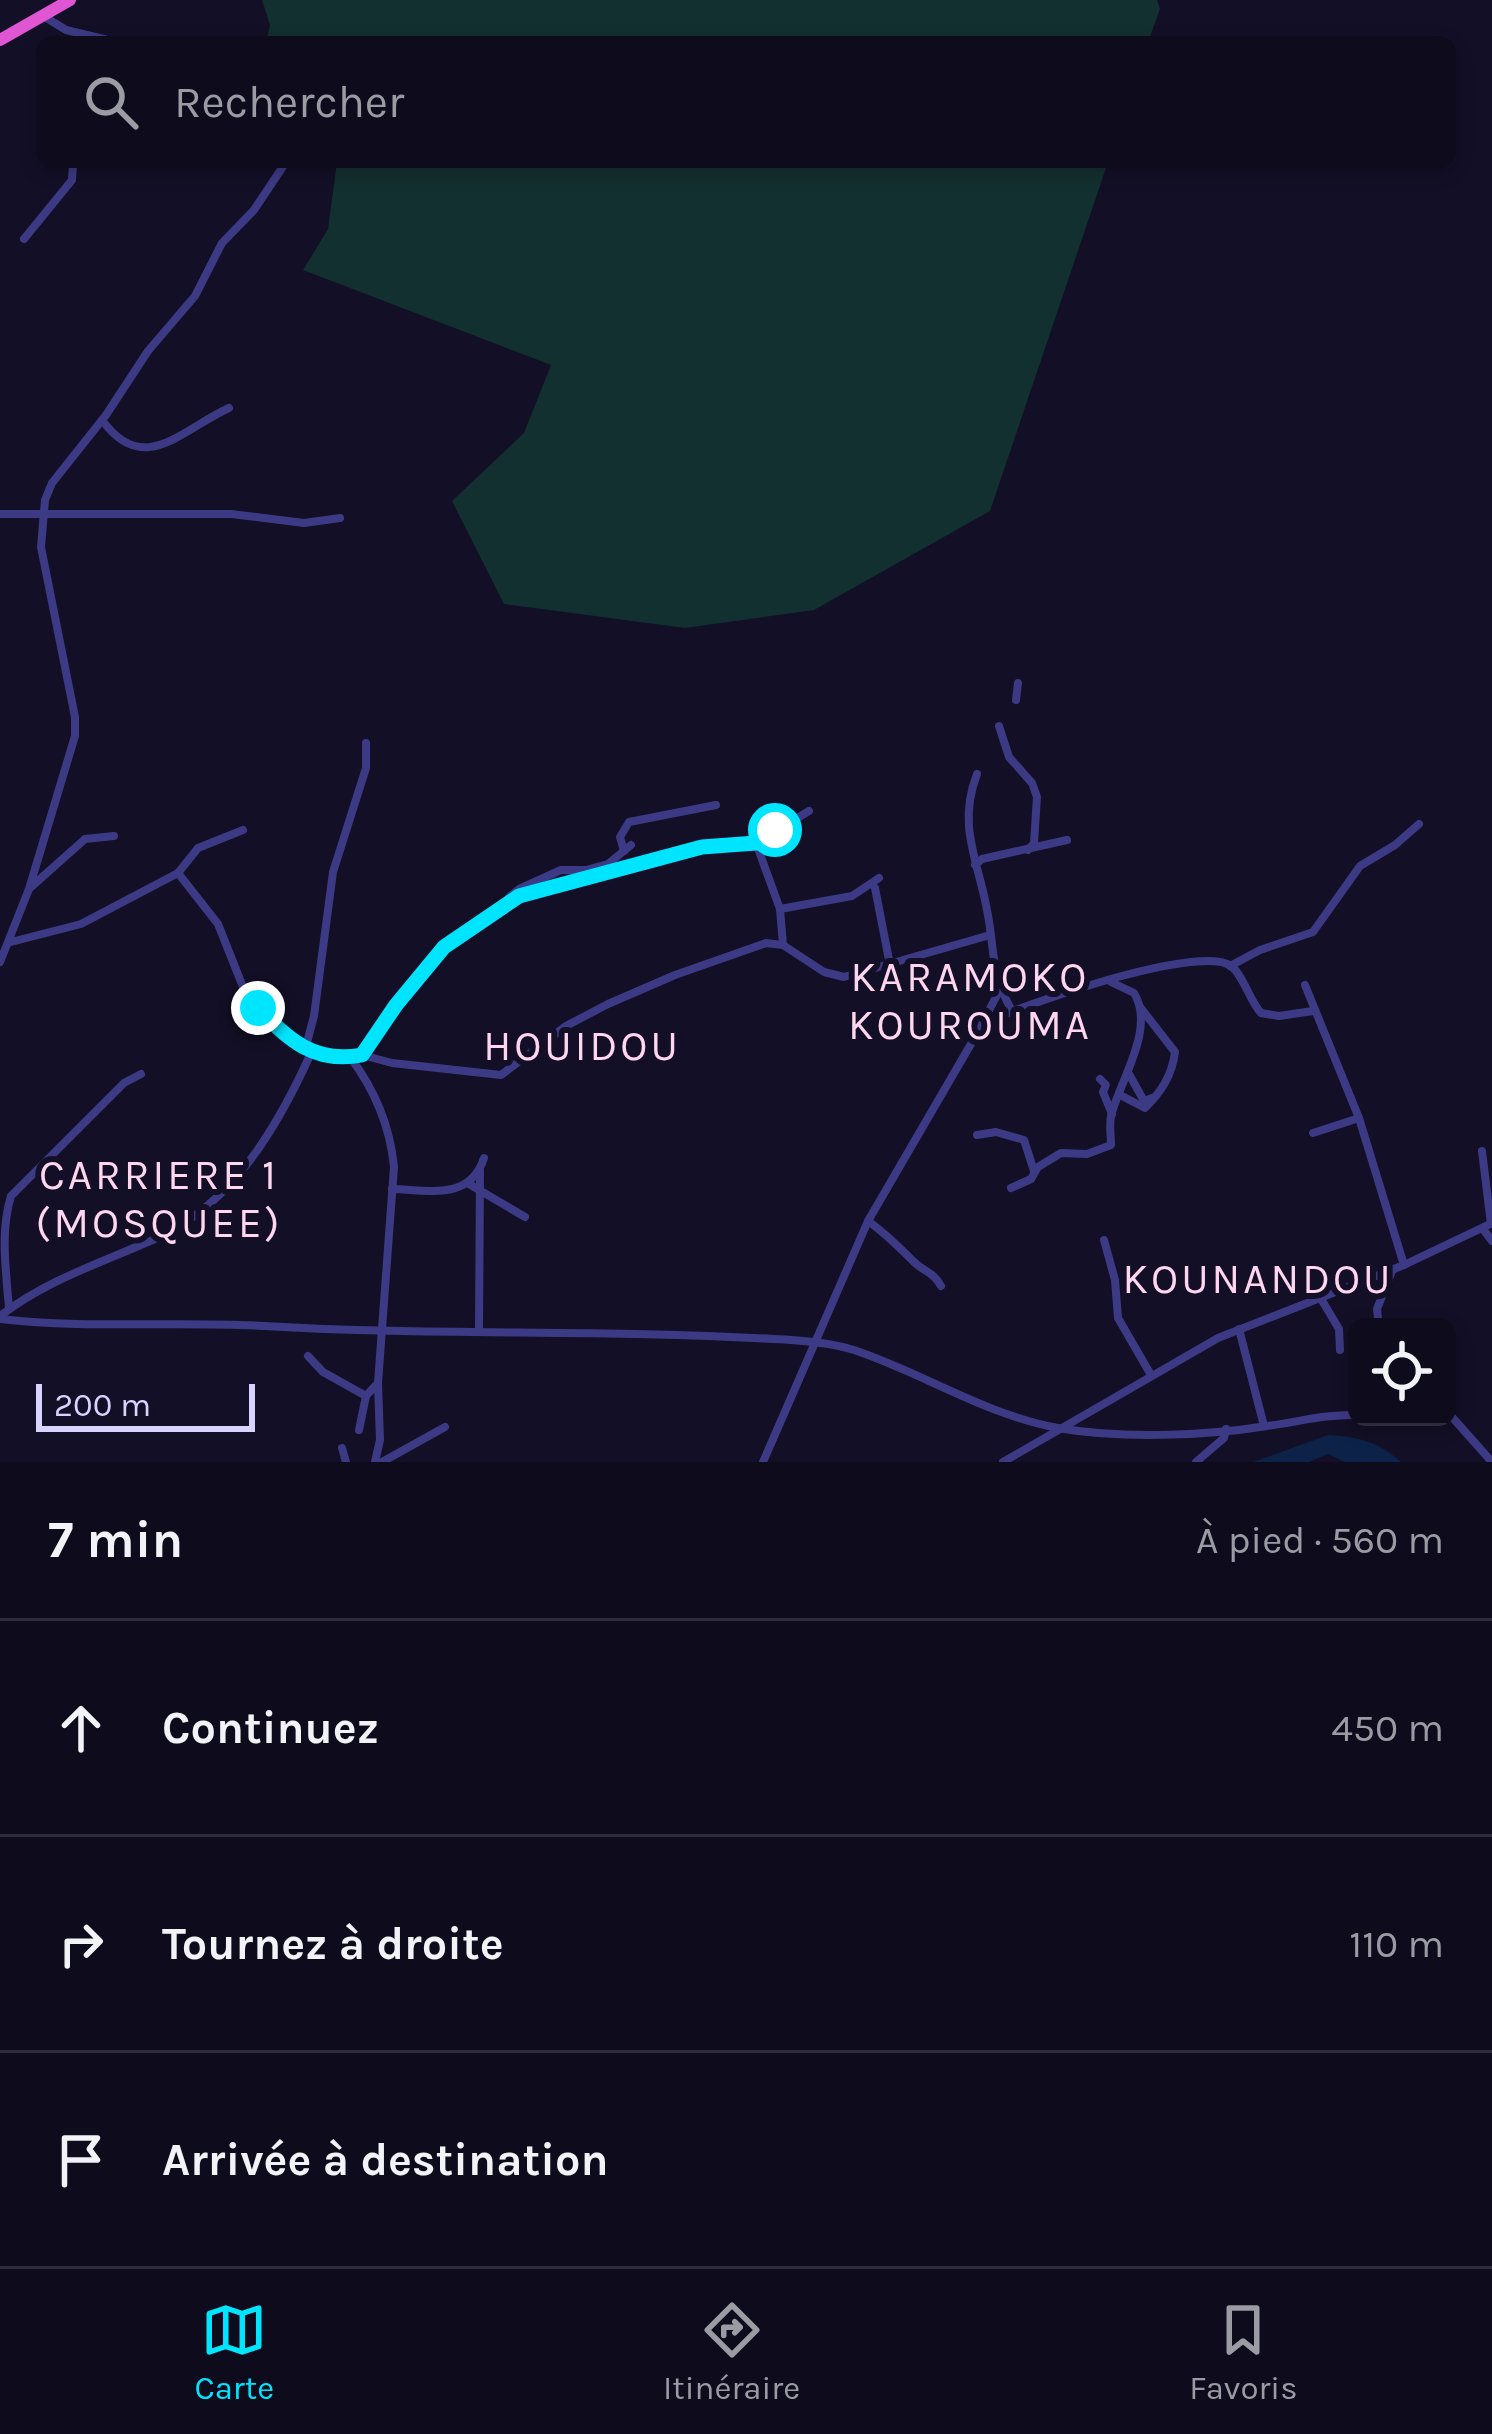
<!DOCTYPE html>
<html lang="fr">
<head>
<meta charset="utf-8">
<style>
  :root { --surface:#0e0b1c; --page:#1c1929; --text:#f1f3f6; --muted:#9b9ba3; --line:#2e2b3b; --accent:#00e5ff }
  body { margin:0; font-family:Karla,sans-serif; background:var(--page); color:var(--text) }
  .controls { position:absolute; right:36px; bottom:36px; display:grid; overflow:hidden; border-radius:18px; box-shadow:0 6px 18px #0003 }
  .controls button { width:108px; height:108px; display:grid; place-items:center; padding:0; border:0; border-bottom:3px solid var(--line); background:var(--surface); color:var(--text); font:60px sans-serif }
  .scale { position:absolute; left:36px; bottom:30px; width:219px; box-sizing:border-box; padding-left:12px; border:6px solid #d9d4ff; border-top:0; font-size:33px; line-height:42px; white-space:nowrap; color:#d9d4ff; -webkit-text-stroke:9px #130f26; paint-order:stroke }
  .stop { position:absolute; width:36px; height:36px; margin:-27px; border:9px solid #00e5ff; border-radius:50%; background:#fff }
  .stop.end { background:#00e5ff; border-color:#fff; box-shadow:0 3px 12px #0008 }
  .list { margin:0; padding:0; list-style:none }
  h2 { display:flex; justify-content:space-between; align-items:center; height:156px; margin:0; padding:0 48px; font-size:51px }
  h2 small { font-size:39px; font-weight:400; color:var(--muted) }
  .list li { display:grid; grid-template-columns:78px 1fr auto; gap:36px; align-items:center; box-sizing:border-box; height:216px; padding:0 48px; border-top:3px solid var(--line) }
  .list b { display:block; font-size:45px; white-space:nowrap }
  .list em { font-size:39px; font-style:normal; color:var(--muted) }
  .icon { flex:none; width:66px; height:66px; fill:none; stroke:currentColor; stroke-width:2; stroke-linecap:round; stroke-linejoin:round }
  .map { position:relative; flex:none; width:1492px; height:1462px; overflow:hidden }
  .search { position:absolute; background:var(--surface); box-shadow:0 6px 18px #0003; left:36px; right:36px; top:36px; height:132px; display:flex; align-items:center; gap:30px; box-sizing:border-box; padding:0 42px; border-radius:18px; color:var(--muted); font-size:45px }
  .sheet { height:804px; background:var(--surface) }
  nav { display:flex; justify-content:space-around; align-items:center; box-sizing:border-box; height:168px; border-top:3px solid var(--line); background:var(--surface); font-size:33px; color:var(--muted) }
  nav a { display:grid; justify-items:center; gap:6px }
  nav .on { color:var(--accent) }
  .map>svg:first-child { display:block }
  .green { fill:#12302f }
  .water { fill:#0c2248 }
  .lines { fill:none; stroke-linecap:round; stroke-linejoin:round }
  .minor { stroke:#3d3a85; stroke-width:8 }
  .trunk { stroke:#e055d1; stroke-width:12 }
  .route { stroke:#00e5ff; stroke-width:15 }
  .labels { text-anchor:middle; stroke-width:12; stroke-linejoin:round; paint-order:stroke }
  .neighbourhood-label { font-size:42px; letter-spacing:3px; fill:#ffd6f0; stroke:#130f26 }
</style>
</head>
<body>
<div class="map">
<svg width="1492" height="1462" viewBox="0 0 1492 1462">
  <rect width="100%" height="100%" fill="#130f26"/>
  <g class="green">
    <path d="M262,0h895l3,9 -12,33h-882l4,-17z"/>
    <path d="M337,162h771l-118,349 -176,99 -129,18 -181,-24 -52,-103 72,-68 27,-68 -248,-95 25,-41z"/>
  </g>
  <path class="water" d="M1328,1435c30,2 50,6 73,27h-56l-17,-8 -19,8h-56z"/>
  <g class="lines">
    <g class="minor">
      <path d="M45,17l21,13 50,12"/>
      <path d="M73,164l18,-2"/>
      <path d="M24,239l48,-59 1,-16 -7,-2"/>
      <path d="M102,420c42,58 80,9 127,-12"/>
      <path d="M0,514h231l73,9 36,-5"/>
      <path d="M1016,700l2,-17"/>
      <path d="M999,726l10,31 23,26 5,14 -3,46 -6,7"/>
      <path d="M977,774c-20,52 1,86 10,136 8,39 3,62 24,99"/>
      <path d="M756,843l24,66 3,36"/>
      <path d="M624,851l-4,-14 9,-15 87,-17"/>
      <path d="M975,865l7,-6 85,-19"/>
      <path d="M178,873l40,51 25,63 15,21 32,33 21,12 51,2 30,8 109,12 65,-49 42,-22 67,-29 91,-32 17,2 41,27 20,5 146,-42"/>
      <path d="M30,888l55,-49 29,-3"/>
      <path d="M875,888l15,77"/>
      <path d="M509,897l10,-8 42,-19h25l22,-6 23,-19"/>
      <path d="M780,909l72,-13 27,-18"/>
      <path d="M11,942l70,-18 97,-51 20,-25 45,-18"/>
      <path d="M0,962l29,-73 46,-153v-19l-34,-170 4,-47 7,-17 54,-68 42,-64 47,-55 27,-53 32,-33 32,-48"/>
      <path d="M1230,966l30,-16 53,-18 47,-66 35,-21 24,-21"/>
      <path d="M1305,985l54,133 45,147"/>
      <path d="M982,1024l27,-52"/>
      <path d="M305,1050l9,-34 19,-144 33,-104v-25"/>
      <path d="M362,1055l34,-50 48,-57 75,-53 183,-48 54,-4 53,-32"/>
      <path d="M350,1057c25,33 40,69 44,110l-16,216 2,57 -5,22"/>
      <path d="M1129,1074l15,27 8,-3"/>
      <path d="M1100,1079l6,6 -3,7 9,22"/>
      <path d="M1120,1095l25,13c16,-16 27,-32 30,-56l-35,-45"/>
      <path d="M1313,1133l46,-15"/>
      <path d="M977,1135l19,-3 28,8 10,31"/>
      <path d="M1482,1151l9,73"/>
      <path d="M469,1184l56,33"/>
      <path d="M1011,1188l20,-9 7,-12 23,-14 26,1 24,-9c0,-9 -2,-21 0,-29 9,-36 45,-87 23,-123l-23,-11"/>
      <path d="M392,1189c37,1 78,12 92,-31"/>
      <path d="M868,1221c17,12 30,25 44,39 10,11 22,12 29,26"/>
      <path d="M1483,1229l9,12"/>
      <path d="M1104,1240l11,40 3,38 33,57"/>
      <path d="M1320,1297l19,32 1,21"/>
      <path d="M9,1308c-3,-37 -9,-77 2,-112l113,-113 17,-9"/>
      <path d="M0,1316c48,-37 104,-54 159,-79 75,-35 119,-111 152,-184"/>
      <path d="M0,1319c87,10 176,2 264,7 169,10 339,3 509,13 27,1 55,3 81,11 69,23 132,65 204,78 62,11 147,8 209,-2 31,-4 59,-12 90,-11"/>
      <path d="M1379,1327l-2,-18 15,-38"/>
      <path d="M1239,1329l25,97"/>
      <path d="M479,1331l1,-160"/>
      <path d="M308,1356l15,16 43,24 11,-12"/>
      <path d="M1447,1417h5l40,45"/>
      <path d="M359,1430l7,-34"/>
      <path d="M342,1448l4,14"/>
      <path d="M382,1462l63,-35"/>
      <path d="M763,1462l105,-241 114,-196c34,-19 219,-82 249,-59 13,10 18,34 30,47l18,3 34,-5"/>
      <path d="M1003,1462l215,-124 186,-73 88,-42"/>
      <path d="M1196,1462l28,-24 2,-9"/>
    </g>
    <path class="trunk" d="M0,40l70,-40"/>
  </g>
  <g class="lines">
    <path class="route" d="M258,1008c30,32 57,56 104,47l34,-50 48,-58 75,-51 183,-49 54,-4 19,-13"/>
  </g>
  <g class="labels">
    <g class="neighbourhood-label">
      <text x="970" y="991">KARAMOKO<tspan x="970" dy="48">KOUROUMA</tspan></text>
      <text x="582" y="1060">HOUIDOU</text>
      <text x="159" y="1189">CARRIERE 1<tspan x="159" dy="48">(MOSQUEE)</tspan></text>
      <text x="1258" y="1293">KOUNANDOU</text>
    </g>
  </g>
</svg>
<div class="controls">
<button><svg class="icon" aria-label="locate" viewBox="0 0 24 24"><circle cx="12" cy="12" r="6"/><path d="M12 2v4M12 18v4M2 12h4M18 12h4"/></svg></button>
</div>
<div class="scale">200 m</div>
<div class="stop" style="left:775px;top:830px"></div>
<div class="stop end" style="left:258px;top:1008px"></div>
<div class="search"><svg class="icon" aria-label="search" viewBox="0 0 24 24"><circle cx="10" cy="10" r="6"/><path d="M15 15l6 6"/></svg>Rechercher</div>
</div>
<section class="sheet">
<h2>7 min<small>À pied · 560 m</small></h2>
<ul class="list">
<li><svg class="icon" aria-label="ahead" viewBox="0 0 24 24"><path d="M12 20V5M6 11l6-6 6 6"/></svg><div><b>Continuez</b></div><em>450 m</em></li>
<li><svg class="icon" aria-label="right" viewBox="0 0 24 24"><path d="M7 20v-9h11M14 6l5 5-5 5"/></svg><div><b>Tournez à droite</b></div><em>110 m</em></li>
<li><svg class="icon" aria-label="arrive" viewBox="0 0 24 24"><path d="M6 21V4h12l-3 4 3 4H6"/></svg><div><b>Arrivée à destination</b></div></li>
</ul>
</section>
<nav>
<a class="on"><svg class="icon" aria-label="map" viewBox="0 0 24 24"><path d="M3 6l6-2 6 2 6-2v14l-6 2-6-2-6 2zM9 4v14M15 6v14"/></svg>Carte</a>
<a><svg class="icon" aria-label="directions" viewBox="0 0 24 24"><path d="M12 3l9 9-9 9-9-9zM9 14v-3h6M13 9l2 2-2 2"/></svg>Itinéraire</a>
<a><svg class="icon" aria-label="saved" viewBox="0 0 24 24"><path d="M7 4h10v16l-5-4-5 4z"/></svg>Favoris</a>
</nav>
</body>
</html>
